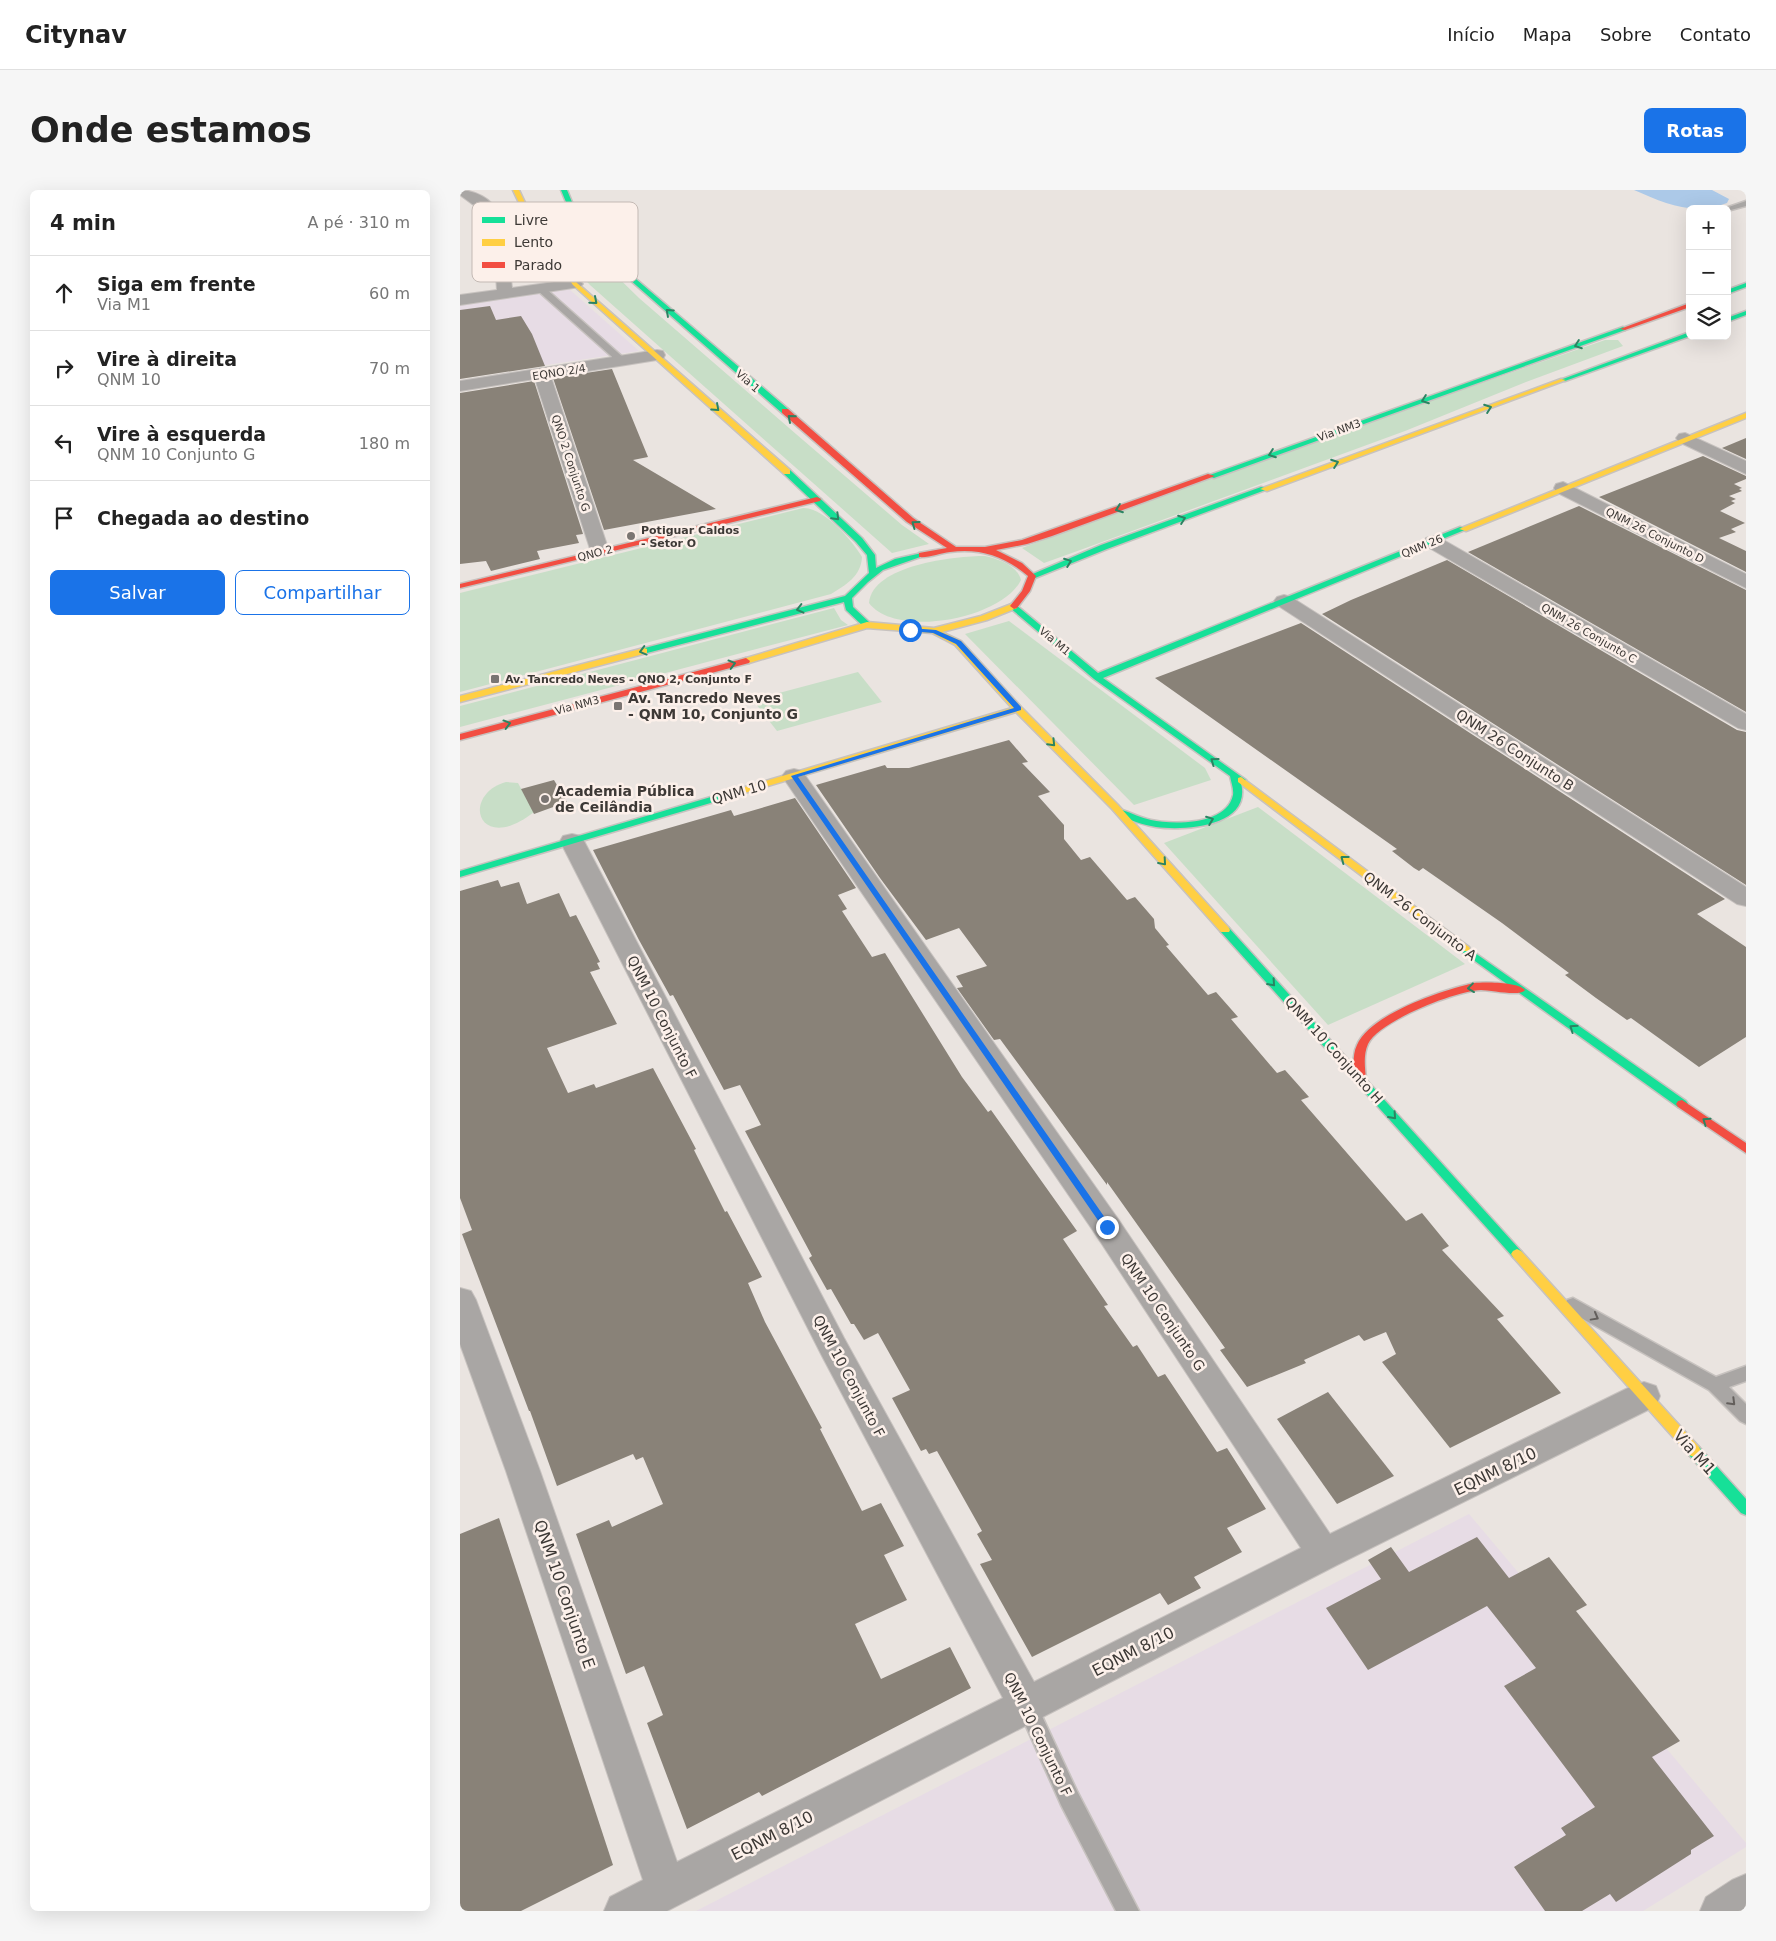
<!DOCTYPE html>
<html lang="pt">
<head>
<meta charset="utf-8">
<style>
  :root { --surface:#fff; --page:#f6f6f6; --text:#222; --muted:#767676; --line:#e0e0e0; --accent:#1a73e8 }
  body { margin:0; font-family:"DejaVu Sans",sans-serif; background:var(--page); color:var(--text) }
  .controls { position:absolute; right:15px; top:15px; display:grid; overflow:hidden; border-radius:8px; box-shadow:0 5px 20px #0002 }
  .controls button { width:45px; height:45px; display:grid; place-items:center; padding:0; border:0; border-bottom:1px solid var(--line); background:var(--surface); color:var(--text); font:25px sans-serif }
  .stop { position:absolute; width:15px; height:15px; margin:-11px; border:4px solid #1a73e8; border-radius:50%; background:#fff }
  .stop.end { background:#1a73e8; border-color:#fff; box-shadow:0 1px 5px #0008 }
  .list { margin:0; padding:0; list-style:none }
  h2 { display:flex; justify-content:space-between; align-items:center; height:65px; margin:0; padding:0 20px; font-size:21px }
  h2 small { font-size:16px; font-weight:400; color:var(--muted) }
  .list li { display:grid; grid-template-columns:32px 1fr auto; gap:15px; align-items:center; box-sizing:border-box; height:75px; padding:0 20px; border-top:1px solid var(--line) }
  .list b { display:block; font-size:19px; white-space:nowrap }
  .list p { margin:0; font-size:16px; white-space:nowrap; color:var(--muted) }
  .list em { font-size:16px; font-style:normal; color:var(--muted) }
  .actions { display:flex; gap:10px; padding:15px 20px }
  .actions a { flex:1; padding:11px 0; border:1px solid var(--accent); border-radius:8px; text-align:center; font-size:18px; color:var(--accent) }
  .actions .main { background:var(--accent); color:#fff }
  .icon { flex:none; width:28px; height:28px; fill:none; stroke:currentColor; stroke-width:2; stroke-linecap:round; stroke-linejoin:round }
  .map { position:relative; flex:none; width:1286px; height:1721px; overflow:hidden; border-radius:8px }
  header { display:flex; align-items:center; gap:30px; box-sizing:border-box; height:70px; padding:0 25px; background:var(--surface); border-bottom:1px solid var(--line) }
  header strong { font-size:24px }
  nav { display:flex; gap:28px; margin-inline-start:auto; font-size:18px }
  .intro { display:flex; align-items:center; justify-content:space-between; box-sizing:border-box; height:120px; padding:0 30px }
  h1 { margin:0; font-size:35px }
  .button { padding:12px 22px; border-radius:8px; background:var(--accent); color:#fff; font-size:18px; font-weight:700 }
  main { display:flex; gap:30px; padding:0 30px }
  aside { flex:1; background:var(--surface); border-radius:8px; box-shadow:0 5px 20px #0002 }
  .map>svg:first-child { display:block }
  .commercial { fill:#e7dce5 }
  .green { fill:#c8dec7 }
  .water { fill:#acc9e8 }
  .building { fill:#898278 }
  .lines { fill:none; stroke-linecap:round; stroke-linejoin:round }
  .lane-casing { stroke:#c7c2bf; stroke-width:3 }
  .street-casing { stroke:#c7c2bf; stroke-width:2 }
  .fast-casing { stroke:#c7c2bf; stroke-width:3 }
  .slow-casing { stroke:#c7c2bf; stroke-width:3 }
  .jam-casing { stroke:#c7c2bf; stroke-width:3 }
  .lane { fill:#a9a6a4; fill-rule:evenodd }
  .street { fill:#a9a6a4; fill-rule:evenodd }
  .fast { fill:#16e098; fill-rule:evenodd }
  .slow { fill:#ffcf43; fill-rule:evenodd }
  .jam { fill:#f24e42; fill-rule:evenodd }
  .oneway { stroke:#2b8462 }
  .oneway2 { stroke:#635f5c }
  .route { fill:#1a73e8 }
  .poi-dot { fill:#7a7572; stroke:#fcf0ea; stroke-width:2 }
  .labels { text-anchor:middle; stroke-width:5; stroke-linejoin:round; paint-order:stroke }
  .far-street-label { font-size:11px; fill:#3d3936; stroke:#fcf0ea }
  .far-poi-label { font-size:11px; font-weight:bold; fill:#3d3936; stroke:#fcf0ea; text-anchor:start }
  .poi-label { font-size:14px; font-weight:bold; fill:#3d3936; stroke:#fcf0ea; text-anchor:start }
  .street-label { font-size:14px; fill:#3d3936; stroke:#fcf0ea }
  .near-street-label { font-size:16px; fill:#3d3936; stroke:#fcf0ea }
  .key { fill:#fcf0ea; stroke:#c3b9b4; stroke-width:1 }
  .key-label { font-size:14px; fill:#3d3936 }
</style>
</head>
<body>
<header>
<strong>Citynav</strong>
<nav><a>Início</a><a>Mapa</a><a>Sobre</a><a>Contato</a></nav>
</header>
<div class="intro"><h1>Onde estamos</h1><a class="button">Rotas</a></div>
<main>
<aside>
<h2>4 min<small>A pé · 310 m</small></h2>
<ul class="list">
<li><svg class="icon" aria-label="ahead" viewBox="0 0 24 24"><path d="M12 20V5M6 11l6-6 6 6"/></svg><div><b>Siga em frente</b><p>Via M1</p></div><em>60 m</em></li>
<li><svg class="icon" aria-label="right" viewBox="0 0 24 24"><path d="M7 20v-9h11M14 6l5 5-5 5"/></svg><div><b>Vire à direita</b><p>QNM 10</p></div><em>70 m</em></li>
<li><svg class="icon" aria-label="left" viewBox="0 0 24 24"><path d="M17 20v-9H6M10 6l-5 5 5 5"/></svg><div><b>Vire à esquerda</b><p>QNM 10 Conjunto G</p></div><em>180 m</em></li>
<li><svg class="icon" aria-label="arrive" viewBox="0 0 24 24"><path d="M6 21V4h12l-3 4 3 4H6"/></svg><div><b>Chegada ao destino</b></div></li>
</ul>
<div class="actions"><a class="main">Salvar</a><a>Compartilhar</a></div>
</aside>
<div class="map">
<svg width="1286" height="1721" viewBox="0 0 1286 1721">
  <rect width="100%" height="100%" fill="#eae4e0"/>
  <g class="commercial">
    <path d="M109,99l70,62 -179,27v-74z"/>
    <path d="M1009,1324l277,329v4l-103,64h-947z"/>
  </g>
  <g class="green">
    <path d="M92,31l9,2 18,24 18,10 42,41 157,136 106,91 27,19 -37,9 -302,-268 -20,-22 -27,-37 1,-3z"/>
    <path d="M1145,150h13l5,6 -97,36 -121,49 -322,118 -39,14 -22,-15 179,-68z"/>
    <path d="M343,318c20,-1 49,32 59,49 -1,19 -16,28 -31,37l-371,98v-99z"/>
    <path d="M525,366c13,3 32,9 36,24 -19,39 -125,59 -152,23 3,-38 86,-47 116,-47z"/>
    <path d="M374,418l7,12 7,5 -388,102v-21z"/>
    <path d="M549,431l196,147 6,12 -77,25 -169,-171z"/>
    <path d="M398,482l24,30 -105,29 -24,-31z"/>
    <path d="M46,592l12,1 16,29c-56,44 -74,-17 -28,-30z"/>
    <path d="M798,617l207,157 -137,61 -164,-182z"/>
  </g>
  <path class="water" d="M1174,0h78l17,9 -2,4c-34,13 -61,1 -93,-13z"/>
  <g class="building">
    <path d="M30,116l6,14 25,-4 11,18 13,32 -85,13v-69z"/>
    <path d="M152,179l36,88 -15,3 83,49 -112,21 -51,-152z"/>
    <path d="M74,191l49,153 -7,1 3,8 -42,8 3,8 -49,12 -5,-10 -26,3v-171z"/>
    <path d="M1286,248v21l-24,-11z"/>
    <path d="M1243,266l43,20v3l-12,5 8,4 -3,1 3,2 -13,5 7,3 -5,2 4,2 -15,8 25,12 -14,6 5,3 -17,6 27,13v21l-147,-75z"/>
    <path d="M1119,316l167,84v122l-278,-160z"/>
    <path d="M987,370l290,170 9,2v153l-424,-271 29,-14z"/>
    <path d="M841,433l424,276 -28,15 49,33v90l-47,30 -68,-49 -4,2 -31,-22 -31,-23 4,-2 -67,-50 -79,-55 -4,3 -5,-3 -22,-17 5,-2 -242,-171z"/>
    <path d="M549,550l19,22 -6,1 28,29 -12,4 26,29v14l17,21 9,-3 37,43 8,-3 19,22 1,9 14,17 -3,1 42,49 8,-3 22,25 -7,2 46,54 8,-3 24,27 -8,3 105,121 16,-8 27,33 -7,4 62,66 -7,3 64,74 -111,55 -68,-86 14,-8 -10,-22 -22,9 -5,-6 -55,25 2,3 -59,24 -27,-37 5,-2 -118,-166v3l-107,-146 -6,1 -37,-52 6,-1 -7,-11 31,-10 -28,-38 -33,12 -46,-62 -64,-93 69,-20 2,3h22z"/>
    <path d="M94,590l13,22 -33,12 -13,-25z"/>
    <path d="M335,608l61,90 -18,7 9,14 -5,2 30,46 13,-4 77,124 26,35 3,-2 86,121 -14,8 45,66 -4,1 29,41 4,-2 21,32 7,-3 52,78 10,-4 39,61 -39,19 15,24 -48,25 7,11 -33,17 -8,-12 -128,64 -52,-93 12,-4 -15,-26 5,-3 -45,-80 -8,3 -3,-5 -5,2 -29,-53 18,-8 -32,-57 -14,7 -10,-16h-3l-20,-35 -4,1 -18,-32 3,-2 -67,-125 16,-6 -21,-40 -16,5 -51,-95 -3,1 -31,-56 -46,-90 138,-40 3,6z"/>
    <path d="M38,690l3,7 18,-5 8,22 32,-11 11,24 6,-2 24,47 -3,1 3,6 -10,3 27,52 -70,24 21,45 26,-9 2,4 57,-20 43,81 -2,1 31,62 2,-1 35,66 -14,6 17,39 57,106 -2,1 42,82 19,-8 23,43 -20,9 23,45 -52,24 26,55 69,-32 21,41 -209,108 -3,-4 -72,37 -40,-106 16,-8 -19,-49 -18,8 -50,-140 33,-14 3,7 51,-23 -20,-47 -7,3 -3,-6 -76,32 -27,-75h-1l-67,-177 10,-4 -12,-32v-307z"/>
    <path d="M868,1202l66,84 -57,28 -60,-85z"/>
    <path d="M39,1328l114,347 -92,46h-61v-377z"/>
    <path d="M1017,1347l32,41 40,-21 38,48 -11,6 104,130 -28,16 62,79 -23,14v4l-75,48 -6,-8 -28,17h-37l-31,-44 52,-32 -5,-7 34,-21 -91,-121 32,-18 -49,-62 -119,64 -42,-62 55,-29 -13,-19 23,-13 18,25z"/>
  </g>
  <g class="lines">
    <defs>
      <g id="lane">
        <path d="M1286,11v5l-19,5v-2h-4z"/>
        <path d="M78,97h6l81,72v4h-6l-81,-72z"/>
        <path d="M1113,1108l143,79 30,-11v15l-17,6 17,17v20l-6,-3 -31,-31 -142,-80 -3,-5 3,-5z"/>
        <path d="M567,1506l7,3 43,92 62,120h-23l-55,-106 -44,-99 3,-7z"/>
      </g>
      <g id="street">
        <path d="M0,0c13,0 34,9 37,23 3,9 1,20 3,30 4,16 11,29 12,45l63,-9 5,2 3,3 -3,3 -120,18v-10l37,-5 -1,-14 -10,-32 -3,-32 -23,-17z"/>
        <path d="M197,160l6,1 2,4 -2,4 -112,18 58,174 -3,4h-14l-57,-176 -75,12v-10z"/>
        <path d="M1225,243l61,28v13l-67,-32 -3,-4 3,-4z"/>
        <path d="M1103,292l183,92v14l-190,-96 -2,-4 2,-4z"/>
        <path d="M973,346l7,2 306,176v16l-8,-2 -312,-182 -3,-4 3,-4z"/>
        <path d="M824,405l7,2 455,290v19l-9,-2 -460,-299 -3,-4 3,-4z"/>
        <path d="M334,579l8,2 316,448 212,315 302,-148 12,-4 12,4 4,10 -4,10 -319,159 -670,346h-63l6,-14 33,-17 -137,-409 -46,-127v-56l11,3 5,9 64,171 137,391 326,-164 -181,-342 -262,-515 3,-5 9,-2 9,2 3,5 260,497 190,344 267,-134 -205,-313 -314,-459 4,-5z"/>
        <path d="M1286,1684v37h-46l6,-14 26,-17z"/>
      </g>
      <g id="fast">
        <path d="M101,0h6l12,29 30,37 179,153v4h-6l-177,-155 -32,-39z"/>
        <path d="M1286,93v4l-19,7v-4z"/>
        <path d="M1286,121v4l-19,7v-4z"/>
        <path d="M1163,137l3,2 -1,1 -411,148 -7,-2z"/>
        <path d="M1230,142v4l-125,45 -5,-1z"/>
        <path d="M324,280h6l72,68 13,17 1,13 19,-9 27,-6 4,2 -43,15 -15,12 -16,16 1,9 17,16v4h-6l-18,-17 -2,-8 -197,51h-6v-4l204,-53 24,-23 -2,-18 -11,-13 -72,-68z"/>
        <path d="M801,297l7,2 -161,60 -72,29 -7,-2 73,-31z"/>
        <path d="M1000,337l7,2 -364,149 143,102 -5,3c11,44 -57,48 -85,44 -13,-2 -26,-7 -37,-12l-2,-2 5,-3c10,3 19,8 29,10 23,5 76,5 82,-25 1,-6 -2,-13 -3,-19l-136,-97 -85,-72 1,-2h6l82,68z"/>
        <path d="M278,599l5,3 -2,2 -281,83v-6z"/>
        <path d="M765,737l4,1 292,323 2,3 -2,3 -4,2 -4,-2 -292,-325 -1,-2 1,-2z"/>
        <path d="M1005,756l221,155 2,3 -2,3h-8l-217,-156 -1,-2z"/>
        <path d="M1234,1255l5,2 47,52v16l-5,-2 -52,-58 -2,-4 2,-4z"/>
      </g>
      <g id="slow">
        <path d="M53,0h6l17,36 41,57 213,187v4h-6l-211,-189 -43,-59z"/>
        <path d="M1101,189l5,1 -299,111 -7,-2z"/>
        <path d="M1286,223v5l-280,113 -7,-2z"/>
        <path d="M554,413l3,1v4l-30,12 -45,12 19,9 60,66 97,98 111,123 1,2 -1,2h-8l-109,-123 -96,-97 -275,82 -3,1 -5,-3 2,-2 277,-82 -57,-63 -23,-12 -65,-5 -118,35h-6v-4l124,-37 67,6 47,-12z"/>
        <path d="M184,458l3,1v4l-187,49v-6z"/>
        <path d="M781,587l228,170 1,2 -1,2h-8l-223,-169v-4z"/>
        <path d="M1057,1059l4,2 178,196 2,4 -2,4 -5,2 -5,-2 -176,-198 -2,-3 2,-3z"/>
      </g>
      <g id="jam">
        <path d="M1230,113v4l-65,23 -5,-1z"/>
        <path d="M322,219h6l125,109 43,29h29l37,-7 186,-66 7,2 -163,60 -25,8 -31,6 26,13 14,13 -6,15 -13,17 -3,1 -4,-3 12,-15 6,-15c-24,-20 -48,-28 -78,-24 -10,1 -21,6 -31,5v-4l28,-5 -40,-26 -125,-109z"/>
        <path d="M357,307l4,2 -1,2 -360,87v-4z"/>
        <path d="M286,468l4,3 -1,2 -289,77v-6z"/>
        <path d="M1014,793c11,-1 44,-1 51,7 -5,7 -34,0 -44,0 -26,1 -102,31 -113,54 -5,11 -3,24 -2,35l-6,4 -4,-1 -2,-3c0,-11 -2,-24 3,-34 13,-31 86,-55 117,-62z"/>
        <path d="M1222,910l64,43v10l-68,-46 -2,-3 2,-3z"/>
      </g>
    </defs>
    <use href="#lane" class="lane-casing"/>
    <use href="#street" class="street-casing"/>
    <use href="#fast" class="fast-casing"/>
    <use href="#slow" class="slow-casing"/>
    <use href="#jam" class="jam-casing"/>
    <use href="#lane" class="lane"/>
    <use href="#street" class="street"/>
    <use href="#fast" class="fast"/>
    <use href="#slow" class="slow"/>
    <use href="#jam" class="jam"/>
  </g>
  <defs><path id="oneway-chevron" d="M-2-3.5L2.5 0L-2 3.5" fill="none" stroke-width="1.6" stroke-linecap="round" stroke-linejoin="round" transform="scale(1.25)"/></defs>
  <g class="oneway">
    <use href="#oneway-chevron" transform="translate(134 111) rotate(41)"/>
    <use href="#oneway-chevron" transform="translate(209 122) rotate(-138)"/>
    <use href="#oneway-chevron" transform="translate(1118 155) rotate(160)"/>
    <use href="#oneway-chevron" transform="translate(965 210) rotate(160)"/>
    <use href="#oneway-chevron" transform="translate(256 218) rotate(42)"/>
    <use href="#oneway-chevron" transform="translate(1028 218) rotate(-20)"/>
    <use href="#oneway-chevron" transform="translate(331 228) rotate(-139)"/>
    <use href="#oneway-chevron" transform="translate(812 264) rotate(160)"/>
    <use href="#oneway-chevron" transform="translate(875 273) rotate(-20)"/>
    <use href="#oneway-chevron" transform="translate(659 319) rotate(160)"/>
    <use href="#oneway-chevron" transform="translate(376 327) rotate(45)"/>
    <use href="#oneway-chevron" transform="translate(722 329) rotate(-20)"/>
    <use href="#oneway-chevron" transform="translate(455 334) rotate(-144)"/>
    <use href="#oneway-chevron" transform="translate(608 372) rotate(-21)"/>
    <use href="#oneway-chevron" transform="translate(340 419) rotate(166)"/>
    <use href="#oneway-chevron" transform="translate(183 461) rotate(165)"/>
    <use href="#oneway-chevron" transform="translate(272 474) rotate(-15)"/>
    <use href="#oneway-chevron" transform="translate(47 534) rotate(-15)"/>
    <use href="#oneway-chevron" transform="translate(592 553) rotate(46)"/>
    <use href="#oneway-chevron" transform="translate(754 571) rotate(-144)"/>
    <use href="#oneway-chevron" transform="translate(750 630) rotate(-21)"/>
    <use href="#oneway-chevron" transform="translate(884 669) rotate(-143)"/>
    <use href="#oneway-chevron" transform="translate(703 672) rotate(49)"/>
    <use href="#oneway-chevron" transform="translate(812 793) rotate(48)"/>
    <use href="#oneway-chevron" transform="translate(1011 798) rotate(173)"/>
    <use href="#oneway-chevron" transform="translate(1113 838) rotate(-145)"/>
    <use href="#oneway-chevron" transform="translate(933 926) rotate(48)"/>
    <use href="#oneway-chevron" transform="translate(1246 931) rotate(-145)"/>
  </g>
  <g class="oneway2">
    <use href="#oneway-chevron" transform="translate(1135 1127) rotate(29)"/>
    <use href="#oneway-chevron" transform="translate(1272 1212) rotate(45)"/>
  </g>
  <path class="route" d="M450,438l26,2 25,11 60,66v3l-223,67 312,448v4h-6l-313,-453 223,-68 -58,-64 -23,-11 -25,-2z"/>
  <g class="poi-dot">
    <circle cx="171" cy="346" r="5"/>
    <rect x="30" y="484" width="10" height="10" rx="2.5"/>
    <rect x="153" y="511" width="10" height="10" rx="2.5"/>
    <circle cx="85" cy="609" r="5"/>
  </g>
  <g class="labels">
    <g class="far-street-label">
      <text transform="translate(99 182) rotate(-9)" y="4">EQNO 2/4</text>
      <text transform="translate(288 191) rotate(41)" y="4">Via 1</text>
      <text transform="translate(879 240) rotate(-20)" y="4">Via NM3</text>
      <text transform="translate(111 273) rotate(72)" y="4">QNO 2 Conjunto G</text>
      <text transform="translate(1195 345) rotate(27)" y="4">QNM 26 Conjunto D</text>
      <text transform="translate(962 356) rotate(-22)" y="4">QNM 26</text>
      <text transform="translate(135 363) rotate(-14)" y="4">QNO 2</text>
      <text transform="translate(1129 443) rotate(30)" y="4">QNM 26 Conjunto C</text>
      <text transform="translate(595 451) rotate(40)" y="4">Via M1</text>
      <text transform="translate(117 515) rotate(-15)" y="4">Via NM3</text>
    </g>
    <g class="far-poi-label">
      <text x="181" y="344">Potiguar Caldos<tspan x="181" dy="13">- Setor O</tspan></text>
      <text x="45" y="493">Av. Tancredo Neves - QNO 2, Conjunto F</text>
    </g>
    <g class="poi-label">
      <text x="168" y="513">Av. Tancredo Neves<tspan x="168" dy="16">- QNM 10, Conjunto G</tspan></text>
      <text x="95" y="606">Academia Pública<tspan x="95" dy="16">de Ceilândia</tspan></text>
    </g>
    <g class="street-label">
      <text transform="translate(1055 560) rotate(33)" y="5">QNM 26 Conjunto B</text>
      <text transform="translate(279 602) rotate(-16)" y="5">QNM 10</text>
      <text transform="translate(960 726) rotate(37)" y="5">QNM 26 Conjunto A</text>
      <text transform="translate(202 827) rotate(63)" y="5">QNM 10 Conjunto F</text>
      <text transform="translate(874 860) rotate(48)" y="5">QNM 10 Conjunto H</text>
      <text transform="translate(703 1122) rotate(56)" y="5">QNM 10 Conjunto G</text>
      <text transform="translate(389 1186) rotate(62)" y="5">QNM 10 Conjunto F</text>
      <text transform="translate(578 1544) rotate(64)" y="5">QNM 10 Conjunto F</text>
    </g>
    <g class="near-street-label">
      <text transform="translate(1235 1262) rotate(48)" y="6">Via M1</text>
      <text transform="translate(1035 1281) rotate(-26)" y="6">EQNM 8/10</text>
      <text transform="translate(105 1404) rotate(71)" y="6">QNM 10 Conjunto E</text>
      <text transform="translate(673 1461) rotate(-27)" y="6">EQNM 8/10</text>
      <text transform="translate(312 1645) rotate(-27)" y="6">EQNM 8/10</text>
    </g>
  </g>
  <rect x="12" y="12" width="166" height="80" rx="8" class="key"/>
  <rect x="22" y="27" width="23" height="6" fill="#16e098"/>
  <rect x="22" y="49" width="23" height="7" fill="#ffcf43"/>
  <rect x="22" y="72" width="23" height="6" fill="#f24e42"/>
  <g class="key-label">
    <text x="54" y="35">Livre</text>
    <text x="54" y="57">Lento</text>
    <text x="54" y="80">Parado</text>
  </g>
</svg>
<div class="controls">
<button>+</button>
<button>−</button>
<button><svg class="icon" aria-label="layers" viewBox="0 0 24 24"><path d="M12 4l9 5-9 5-9-5zM3 14l9 5 9-5"/></svg></button>
</div>
<div class="stop" style="left:450px;top:440px"></div>
<div class="stop end" style="left:647px;top:1037px"></div>
</div>
</main>
</body>
</html>
